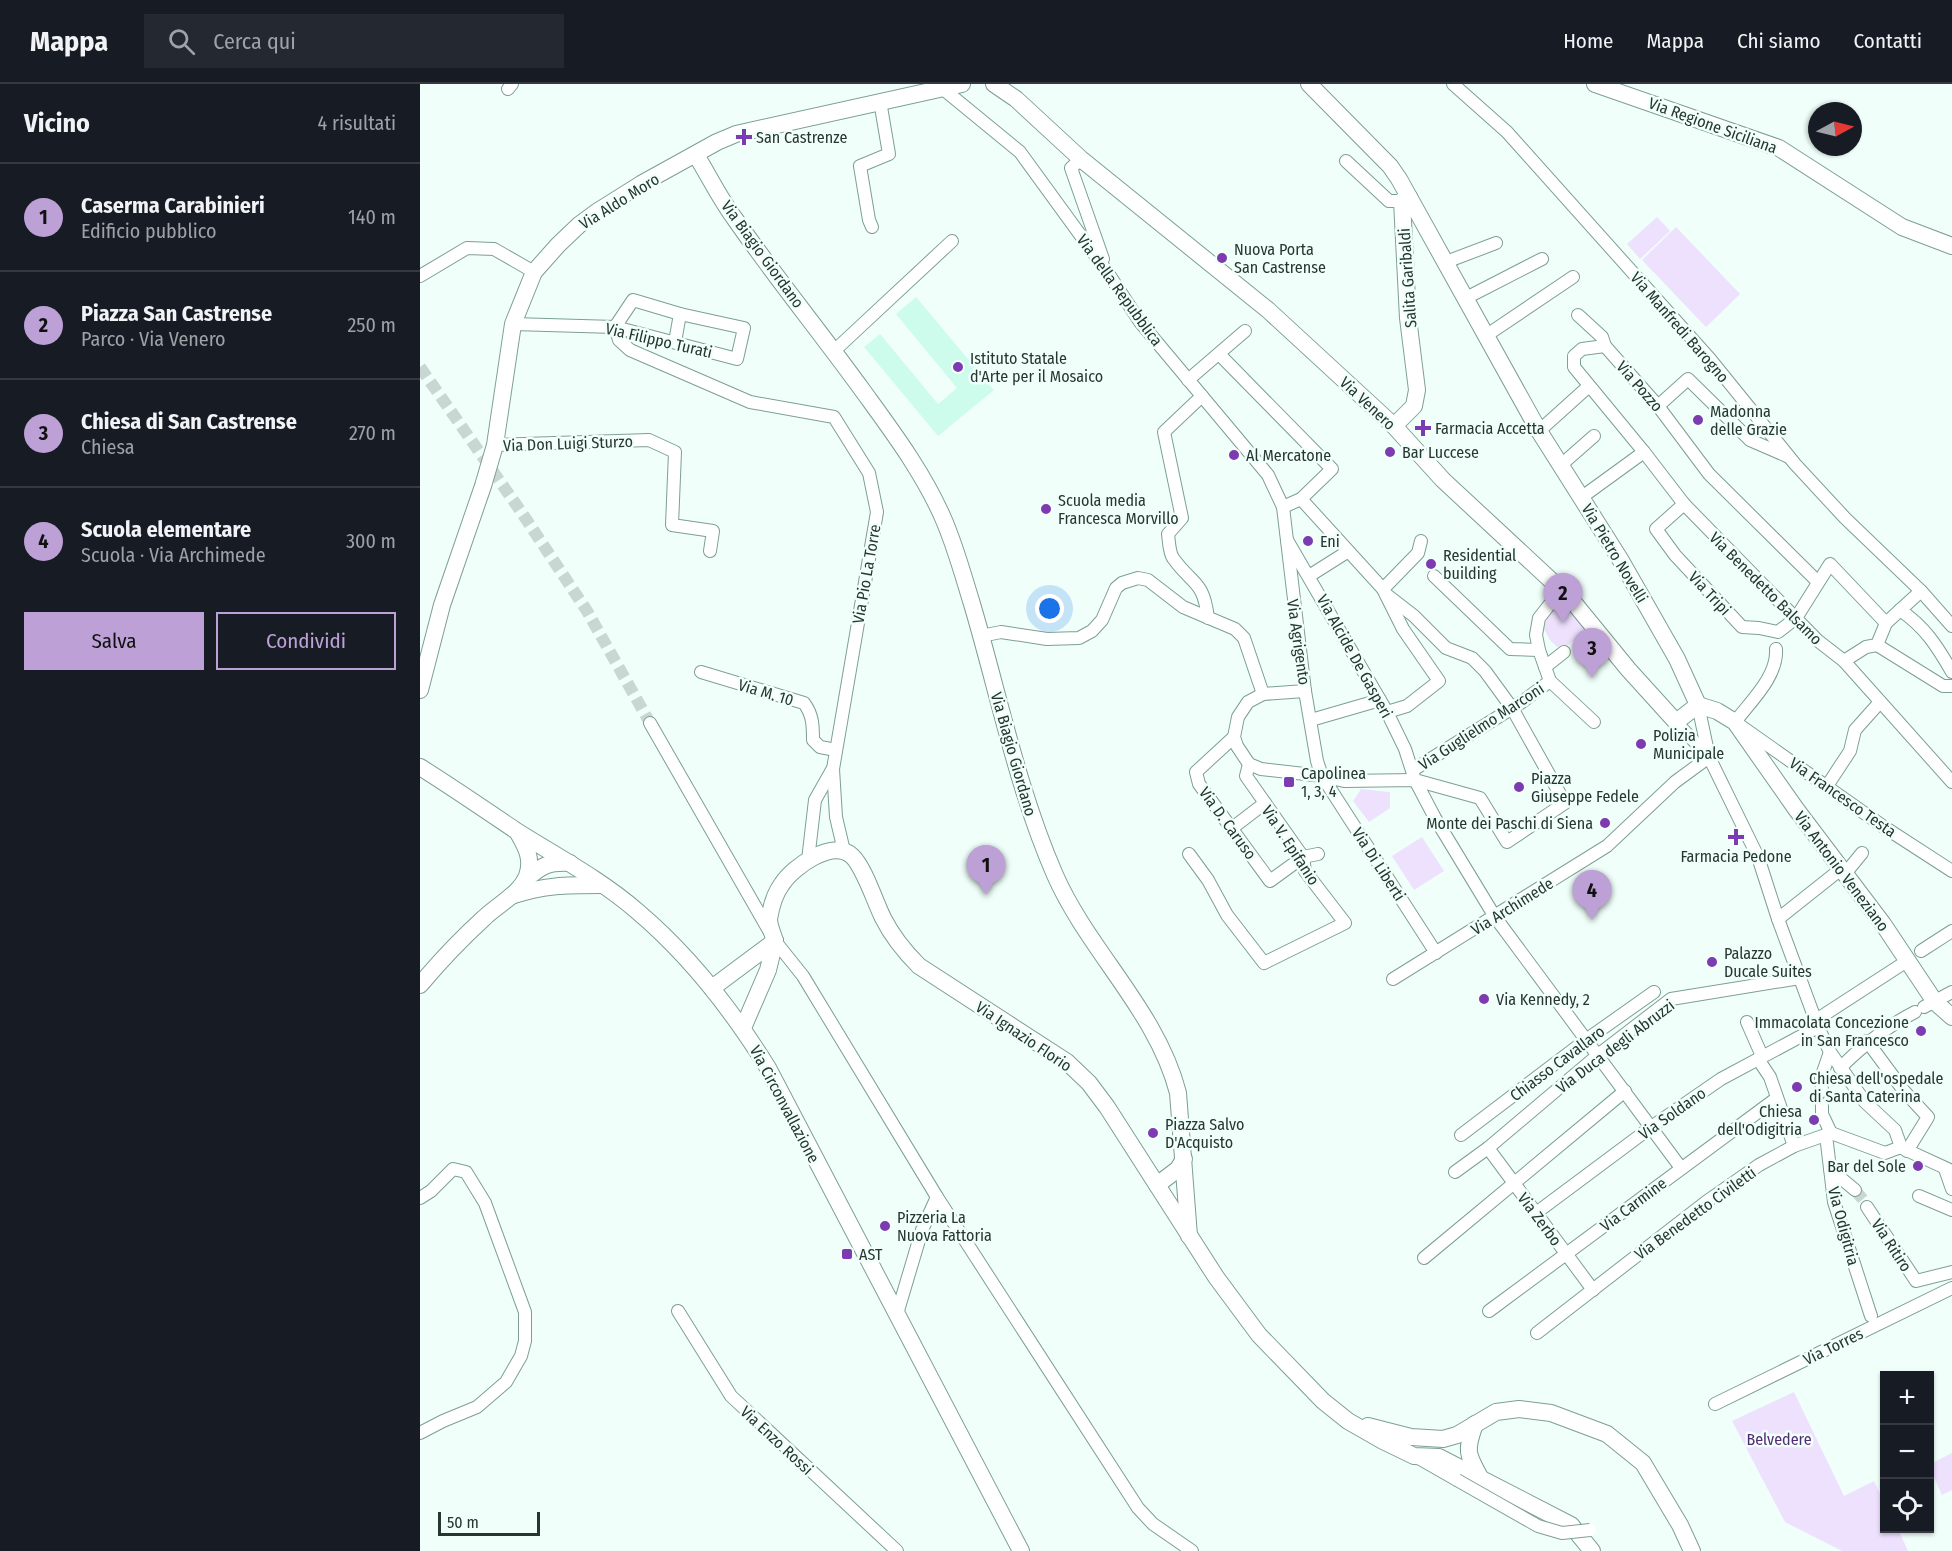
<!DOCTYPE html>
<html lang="it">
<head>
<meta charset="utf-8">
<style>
  :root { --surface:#171b24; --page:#242831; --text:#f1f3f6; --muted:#9ea1a6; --line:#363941; --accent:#bca0d6 }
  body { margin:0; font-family:"Fira Sans Condensed",sans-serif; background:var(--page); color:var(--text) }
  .controls { position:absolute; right:18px; bottom:18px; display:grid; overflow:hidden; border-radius:0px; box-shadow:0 2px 4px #0004 }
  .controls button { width:54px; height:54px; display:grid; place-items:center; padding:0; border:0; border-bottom:2px solid var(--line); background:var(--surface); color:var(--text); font:30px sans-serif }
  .compass { position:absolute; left:1388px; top:18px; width:54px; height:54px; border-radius:50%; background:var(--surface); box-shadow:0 2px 4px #0004; rotate:83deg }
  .scale { position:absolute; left:18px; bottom:15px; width:102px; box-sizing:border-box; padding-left:6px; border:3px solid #283632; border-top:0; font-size:16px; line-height:21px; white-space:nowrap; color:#283632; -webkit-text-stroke:4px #f0fffa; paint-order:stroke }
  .you { position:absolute; left:630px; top:525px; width:21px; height:21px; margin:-15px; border:4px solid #fff; border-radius:50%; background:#1a73e8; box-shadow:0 0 0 9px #1a73e833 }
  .badge { display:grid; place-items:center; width:39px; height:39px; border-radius:50%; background:var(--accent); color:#111; font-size:20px; font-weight:700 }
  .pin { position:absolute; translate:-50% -50px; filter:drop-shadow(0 2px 3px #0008) }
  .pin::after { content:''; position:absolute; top:32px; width:21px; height:18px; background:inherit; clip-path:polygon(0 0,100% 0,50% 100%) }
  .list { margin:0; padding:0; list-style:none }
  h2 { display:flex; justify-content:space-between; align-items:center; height:78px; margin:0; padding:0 24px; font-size:26px }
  h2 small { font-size:20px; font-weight:400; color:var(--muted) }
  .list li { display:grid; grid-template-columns:39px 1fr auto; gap:18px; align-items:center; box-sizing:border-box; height:108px; padding:0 24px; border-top:2px solid var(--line) }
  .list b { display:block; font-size:22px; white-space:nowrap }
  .list p { margin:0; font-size:20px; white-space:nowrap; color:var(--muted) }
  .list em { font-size:20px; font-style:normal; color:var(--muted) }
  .actions { display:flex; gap:12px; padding:18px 24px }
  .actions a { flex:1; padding:14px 0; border:2px solid var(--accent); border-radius:0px; text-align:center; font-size:21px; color:var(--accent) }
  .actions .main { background:var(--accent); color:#111 }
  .icon { flex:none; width:33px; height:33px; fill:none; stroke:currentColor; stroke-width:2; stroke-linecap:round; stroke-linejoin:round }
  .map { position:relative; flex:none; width:1532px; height:1467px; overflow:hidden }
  header { display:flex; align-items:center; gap:36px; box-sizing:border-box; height:84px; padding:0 30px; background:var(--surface); border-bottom:2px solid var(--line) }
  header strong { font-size:28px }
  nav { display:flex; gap:33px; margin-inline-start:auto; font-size:21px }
  .search { width:420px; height:54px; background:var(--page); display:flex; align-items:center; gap:15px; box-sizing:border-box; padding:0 21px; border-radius:0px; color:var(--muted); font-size:22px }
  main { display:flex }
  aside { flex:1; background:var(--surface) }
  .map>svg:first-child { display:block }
  .built { fill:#cefcec }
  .green { fill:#eee1fe }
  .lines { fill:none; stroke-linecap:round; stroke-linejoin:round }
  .street-tunnel { stroke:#c8d7d2; stroke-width:12; stroke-dasharray:12 6; stroke-linecap:butt }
  .street-casing { stroke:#7d9f94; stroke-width:14 }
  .secondary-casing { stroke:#7d9f94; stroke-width:18 }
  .street { stroke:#fff; stroke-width:12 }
  .secondary { stroke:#fff; stroke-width:16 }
  .street-bridge-casing { stroke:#7d9f94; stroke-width:14; stroke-linecap:butt }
  .street-bridge { stroke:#fff; stroke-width:12 }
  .poi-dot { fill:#7c3bb0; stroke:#f0fffa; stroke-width:2 }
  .labels { text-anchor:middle; stroke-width:5; stroke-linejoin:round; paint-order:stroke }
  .street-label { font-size:16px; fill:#283632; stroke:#f0fffa }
  .poi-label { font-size:16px; fill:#283632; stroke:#f0fffa; text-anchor:start }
  .park-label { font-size:16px; fill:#532b74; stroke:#f0fffa }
</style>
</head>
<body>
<header>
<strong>Mappa</strong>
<div class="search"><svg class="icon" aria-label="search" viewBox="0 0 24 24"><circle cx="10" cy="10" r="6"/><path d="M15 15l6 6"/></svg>Cerca qui</div>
<nav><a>Home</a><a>Mappa</a><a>Chi siamo</a><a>Contatti</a></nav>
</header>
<main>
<aside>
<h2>Vicino<small>4 risultati</small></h2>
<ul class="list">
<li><span class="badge">1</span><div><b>Caserma Carabinieri</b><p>Edificio pubblico</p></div><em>140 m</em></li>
<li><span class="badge">2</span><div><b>Piazza San Castrense</b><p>Parco · Via Venero</p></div><em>250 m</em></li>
<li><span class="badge">3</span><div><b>Chiesa di San Castrense</b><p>Chiesa</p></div><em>270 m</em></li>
<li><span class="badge">4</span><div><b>Scuola elementare</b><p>Scuola · Via Archimede</p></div><em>300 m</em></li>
</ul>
<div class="actions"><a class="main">Salva</a><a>Condividi</a></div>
</aside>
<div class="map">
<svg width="1532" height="1467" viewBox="0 0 1532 1467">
  <rect width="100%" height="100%" fill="#f0fffa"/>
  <path class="built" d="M496,213l78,93 -56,46 -74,-89 16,-13 58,70 19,-16 -61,-74z"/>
  <g class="green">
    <path d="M1237,133l13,14 -30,28 -13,-15z"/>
    <path d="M1256,143l64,67 -34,33 -64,-67z"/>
    <path d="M1141,519l26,28 -19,14 -11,2 -7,-7 -6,-11 3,-11z"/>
    <path d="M941,705l29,3v16l-21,14 -16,-21z"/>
    <path d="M1002,753l22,34 -30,19 -22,-34z"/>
    <path d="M1374,1308l50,104 30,-15 10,21v26l14,1 10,22h-66l-57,-29 -53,-101z"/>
    <path d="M1532,1369v37l-10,5 -12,-26v-5z"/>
  </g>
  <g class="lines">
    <g class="street-tunnel">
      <path d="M0,283l102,146 65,98 63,112"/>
      <path d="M1435,1106l10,12"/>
    </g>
    <defs>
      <g id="street">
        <path d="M1033,0l54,48 203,227 85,105 50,54 76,73 31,35"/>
        <path d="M522,4l78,64 88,121 32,49 128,153 15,32 22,184 12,70 5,15 114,177"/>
        <path d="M88,5l4,-5"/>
        <path d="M661,75l-10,9 32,91"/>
        <path d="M926,77l43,40h13"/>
        <path d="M452,143l-3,-7 -9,-54 29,-12 -9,-53"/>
        <path d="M1026,178l50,-19"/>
        <path d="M0,192l47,-28 27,1 40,23"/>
        <path d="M1046,214l76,-39"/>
        <path d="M1158,231l24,22 3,9 53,60 51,68 108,107"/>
        <path d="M93,240l102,3 122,32 7,-31 -64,-14 -47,-14 -18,27 4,13 11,10 120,52 84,15 35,56 8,39 -44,257 3,48 8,34"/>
        <path d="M1067,251l86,-58"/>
        <path d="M255,258l5,-28"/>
        <path d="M1185,262l-23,3 -8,7v11l70,85 40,52 133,136 27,21 108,121"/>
        <path d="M414,267l118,-110"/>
        <path d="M799,270l113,115 -31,30 -18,8"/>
        <path d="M768,296l57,-49"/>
        <path d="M782,312l-38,36 18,86 -14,16c1,7 1,18 5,24 20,28 30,21 35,60"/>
        <path d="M1238,322l30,-27 62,61 39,17"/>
        <path d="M1119,347l50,-45"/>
        <path d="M75,361l154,-5 26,12 -3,73 41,6 -3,20"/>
        <path d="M1141,381l33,-29"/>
        <path d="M1162,413l62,-45"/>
        <path d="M881,415l82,90 20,40 36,52 -32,25 -20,6"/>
        <path d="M1264,420l-28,25 19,26 67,72 17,1 19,4 18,-14 34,-54 56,59"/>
        <path d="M867,456l100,172 18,37 10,31 20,38 60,99 186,251"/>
        <path d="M889,492l38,-24"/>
        <path d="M1014,492l76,73 29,1"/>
        <path d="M963,505l35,-36 3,-12"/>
        <path d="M1141,506l-22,28 -3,17 3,15 11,31 44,41"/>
        <path d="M1480,526c25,17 37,36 52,62"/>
        <path d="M561,552l20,-4 46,7 32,-1 13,-7 10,-11 14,-32 6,-5 16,-5 10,2 35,27 52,22 9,9 19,56"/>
        <path d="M1457,561l66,41h9"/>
        <path d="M1356,565c2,27 -25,52 -41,73l149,105 68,44"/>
        <path d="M1424,577l22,-14 11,-2 9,-22 35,-32"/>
        <path d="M1125,583l19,-15"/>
        <path d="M281,588l103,31c9,12 9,23 9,37l7,7 16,3"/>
        <path d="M885,607l-42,3 -15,8 -10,15 -4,20 3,9 12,18 12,5 61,7 22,5 71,-1 65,18 27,44 58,-39 -53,-95 -27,-37 -13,-13 -26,-10 -32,-32 -27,-21"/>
        <path d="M1278,621l11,52 49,100 20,62 40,108 12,25 35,50 30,28 6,17"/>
        <path d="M891,636l69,-20"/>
        <path d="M1256,638l32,34"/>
        <path d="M230,639l125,218 28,35 134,221 201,311 15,16 39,27"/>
        <path d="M814,653l-38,35 3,12 71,97 33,-24 15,-3"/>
        <path d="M993,686l109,-68 28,-21"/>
        <path d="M1407,702l23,-35 5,-21 25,-28"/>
        <path d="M811,745l34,-26"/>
        <path d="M769,770l19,26 19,35 37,48 81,-40 -40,-52 -2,-14 -57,-81 3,-12"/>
        <path d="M388,776l7,-60 17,-30"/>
        <path d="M1424,791l18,-22"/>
        <path d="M1358,835l63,-50"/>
        <path d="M1501,867l31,-20"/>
        <path d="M973,895l214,-133 68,-64 34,-25"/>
        <path d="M1504,923l28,-15"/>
        <path d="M1396,936l91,-59"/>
        <path d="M1327,938l15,34"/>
        <path d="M1447,957l37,50 24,26 -21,34"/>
        <path d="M1338,975l12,18 24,69"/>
        <path d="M1420,984c23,-23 46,-41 75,-56"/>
        <path d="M1402,1007l-1,-13 9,-26"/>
        <path d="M1402,1021v9l9,19"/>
        <path d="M1041,1051l125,-95 68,-48"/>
        <path d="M1406,1051l8,67 37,114"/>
        <path d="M1068,1064l105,142"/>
        <path d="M1482,1064l50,23"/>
        <path d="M1410,1085l25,21"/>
        <path d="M1525,1085l7,20"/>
        <path d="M1035,1088l33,-24 110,-93 73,-56 129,-21"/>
        <path d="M1499,1112l33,14"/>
        <path d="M0,1114l11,-7 22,-22 13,3 19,31 40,109v29l-4,15 -15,26 -29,25 -34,14 -23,12"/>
        <path d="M1447,1123l49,74 36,-9"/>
        <path d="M1116,1129l114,-85 71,-49 97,-52"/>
        <path d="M1004,1174l201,-167"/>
        <path d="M258,1227l53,85 166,155"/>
        <path d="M1069,1227l288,-213"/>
        <path d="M477,1230l25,-84 15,-33"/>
        <path d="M1117,1249l169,-131 53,-37 35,-19 37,-13 54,20 16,-6"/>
        <path d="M1295,1320l237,-116"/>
        <path d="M995,1372l42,24"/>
      </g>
      <g id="secondary">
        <path d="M574,0l22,15 65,60 187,151 126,116 49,54 127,118 58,71 48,53 22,-17"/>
        <path d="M889,0l81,82 9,13 140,252 81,128 57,100 21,46"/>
        <path d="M1175,0l184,64 123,79 50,19"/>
        <path d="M276,71c13,21 24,44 39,64 41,59 86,114 128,172 29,40 60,81 80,127 12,27 20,57 29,86 27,91 45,184 83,271 34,77 102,136 123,218l11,143"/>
        <path d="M974,342l20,-20 3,-16 -9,-72 -6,-117 7,-4"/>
        <path d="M0,606l22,-85 41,-119 12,-41 18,-121 21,-52 24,-27 21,-20 19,-14 43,-27 76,-42 19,-8 226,-50"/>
        <path d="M1278,621l19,6 18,11 61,87 87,115 52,78 17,15"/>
        <path d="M0,683c32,20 64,42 95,63 41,26 85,49 122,81 52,44 95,99 131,157l253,483"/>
        <path d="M105,796c17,-15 23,-18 45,-17"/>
        <path d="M91,812c34,-11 55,-11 90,-11"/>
        <path d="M355,857c-2,-7 -6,-15 -6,-22 2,-12 6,-26 13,-35 11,-17 51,-46 70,-28 12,11 23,46 31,62 9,18 22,34 36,48l148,96 22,21 18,24 109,170 43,58 64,66 25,20 35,20 31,15 25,1 132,68 21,26"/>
        <path d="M0,901c20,-24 41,-46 64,-67 13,-13 36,-24 43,-42 6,-17 -1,-29 -9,-43"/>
        <path d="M292,904l63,-47"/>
        <path d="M323,944l25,-58 7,-29"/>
        <path d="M737,1101l21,-16 6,-10"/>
        <path d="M1055,1340c-10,27 -8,30 6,55"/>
        <path d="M948,1342l43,11 32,2 14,-4 39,-23 23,-3 32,4 56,21 36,29 37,62 12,26"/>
      </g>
    </defs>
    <use href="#street" class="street-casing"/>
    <use href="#secondary" class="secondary-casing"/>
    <use href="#street" class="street"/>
    <use href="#secondary" class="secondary"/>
    <defs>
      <path id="street-bridge" d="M1037,1396l81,46 24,7 28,-3"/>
    </defs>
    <use href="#street-bridge" class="street-bridge-casing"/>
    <use href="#street-bridge" class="street-bridge"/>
  </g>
  <g class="poi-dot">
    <path d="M321 44h6v6h6v6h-6v6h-6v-6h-6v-6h6z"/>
    <circle cx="802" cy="174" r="6"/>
    <circle cx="538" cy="283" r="6"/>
    <circle cx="1278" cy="336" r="6"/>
    <path d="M1000 335h6v6h6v6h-6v6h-6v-6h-6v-6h6z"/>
    <circle cx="970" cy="368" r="6"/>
    <circle cx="814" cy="371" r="6"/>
    <circle cx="626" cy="425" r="6"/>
    <circle cx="888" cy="457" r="6"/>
    <circle cx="1011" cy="480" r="6"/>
    <circle cx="1221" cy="660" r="6"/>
    <rect x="863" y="692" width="12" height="12" rx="3"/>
    <circle cx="1099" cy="703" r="6"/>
    <circle cx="1185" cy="739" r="6"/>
    <path d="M1313 744h6v6h6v6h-6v6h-6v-6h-6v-6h6z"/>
    <circle cx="1292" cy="878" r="6"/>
    <circle cx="1064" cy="915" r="6"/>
    <circle cx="1501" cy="947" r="6"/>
    <circle cx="1377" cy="1003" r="6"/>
    <circle cx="1394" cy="1036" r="6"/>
    <circle cx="733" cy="1049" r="6"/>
    <circle cx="1498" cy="1082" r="6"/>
    <circle cx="465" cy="1142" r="6"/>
    <rect x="421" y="1164" width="12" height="12" rx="3"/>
  </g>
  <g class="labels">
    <g class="street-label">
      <text transform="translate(1293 41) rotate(20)" y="6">Via Regione Siciliana</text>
      <text transform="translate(199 117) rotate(-32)" y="6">Via Aldo Moro</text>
      <text transform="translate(343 170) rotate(54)" y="6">Via Biagio Giordano</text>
      <text transform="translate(987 194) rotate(-94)" y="6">Salita Garibaldi</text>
      <text transform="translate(700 206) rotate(54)" y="6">Via della Repubblica</text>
      <text transform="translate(1260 243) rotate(49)" y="6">Via Manfredi Barogno</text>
      <text transform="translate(239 256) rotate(13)" y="6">Via Filippo Turati</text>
      <text transform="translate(1220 302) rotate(49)" y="6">Via Pozzo</text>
      <text transform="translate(948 319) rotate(43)" y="6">Via Venero</text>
      <text transform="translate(148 359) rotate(-2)" y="6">Via Don Luigi Sturzo</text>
      <text transform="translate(1195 469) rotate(59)" y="6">Via Pietro Novelli</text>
      <text transform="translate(446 490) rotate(-80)" y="6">Via Pio La Torre</text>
      <text transform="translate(1346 504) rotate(45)" y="6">Via Benedetto Balsamo</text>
      <text transform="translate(1290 509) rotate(47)" y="6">Via Tripi</text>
      <text transform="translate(879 558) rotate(82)" y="6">Via Agrigento</text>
      <text transform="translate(935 572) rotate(61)" y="6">Via Alcide De Gasperi</text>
      <text transform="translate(346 608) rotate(17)" y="6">Via M. 10</text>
      <text transform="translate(1061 642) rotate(-33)" y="6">Via Guglielmo Marconi</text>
      <text transform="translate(594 670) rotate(74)" y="6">Via Biagio Giordano</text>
      <text transform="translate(1423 713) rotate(35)" y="6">Via Francesco Testa</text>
      <text transform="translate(808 739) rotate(54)" y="6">Via D. Caruso</text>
      <text transform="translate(871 761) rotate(57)" y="6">Via V. Epifanio</text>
      <text transform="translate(959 780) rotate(57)" y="6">Via Di Liberti</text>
      <text transform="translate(1422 787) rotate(53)" y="6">Via Antonio Veneziano</text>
      <text transform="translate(1092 822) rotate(-32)" y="6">Via Archimede</text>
      <text transform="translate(604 952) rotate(34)" y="6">Via Ignazio Florio</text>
      <text transform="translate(1195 962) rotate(-37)" y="6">Via Duca degli Abruzzi</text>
      <text transform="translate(1137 979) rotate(-37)" y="6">Chiasso Cavallaro</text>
      <text transform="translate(365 1020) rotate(62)" y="6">Via Circonvallazione</text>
      <text transform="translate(1252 1029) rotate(-35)" y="6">Via Soldano</text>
      <text transform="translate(1213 1120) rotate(-37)" y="6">Via Carmine</text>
      <text transform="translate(1275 1129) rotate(-36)" y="6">Via Benedetto Civiletti</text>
      <text transform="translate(1120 1135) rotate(53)" y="6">Via Zerbo</text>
      <text transform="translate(1424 1142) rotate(75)" y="6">Via Odigitria</text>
      <text transform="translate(1472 1161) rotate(57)" y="6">Via Ritiro</text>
      <text transform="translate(1413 1262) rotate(-26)" y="6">Via Torres</text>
      <text transform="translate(357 1356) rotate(43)" y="6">Via Enzo Rossi</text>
    </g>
    <g class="poi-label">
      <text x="336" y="59">San Castrenze</text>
      <text x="814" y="171">Nuova Porta<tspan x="814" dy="18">San Castrense</tspan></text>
      <text x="550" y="280">Istituto Statale<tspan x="550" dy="18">d'Arte per il Mosaico</tspan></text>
      <text x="1290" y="333">Madonna<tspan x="1290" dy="18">delle Grazie</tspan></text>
      <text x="1015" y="350">Farmacia Accetta</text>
      <text x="982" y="374">Bar Luccese</text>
      <text x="826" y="377">Al Mercatone</text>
      <text x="638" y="422">Scuola media<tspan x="638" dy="18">Francesca Morvillo</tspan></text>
      <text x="900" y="463">Eni</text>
      <text x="1023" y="477">Residential<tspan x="1023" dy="18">building</tspan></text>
      <text x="1233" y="657">Polizia<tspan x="1233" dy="18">Municipale</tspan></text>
      <text x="881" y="695">Capolinea<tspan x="881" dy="18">1, 3, 4</tspan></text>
      <text x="1111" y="700">Piazza<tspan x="1111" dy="18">Giuseppe Fedele</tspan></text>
      <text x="1173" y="745" text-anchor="end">Monte dei Paschi di Siena</text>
      <text x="1316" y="778" text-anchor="middle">Farmacia Pedone</text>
      <text x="1304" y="875">Palazzo<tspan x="1304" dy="18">Ducale Suites</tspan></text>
      <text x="1076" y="921">Via Kennedy, 2</text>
      <text x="1489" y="944" text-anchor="end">Immacolata Concezione<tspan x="1489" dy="18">in San Francesco</tspan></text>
      <text x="1389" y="1000">Chiesa dell'ospedale<tspan x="1389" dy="18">di Santa Caterina</tspan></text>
      <text x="1382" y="1033" text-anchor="end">Chiesa<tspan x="1382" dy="18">dell'Odigitria</tspan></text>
      <text x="745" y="1046">Piazza Salvo<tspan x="745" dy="18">D'Acquisto</tspan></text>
      <text x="1486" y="1088" text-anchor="end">Bar del Sole</text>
      <text x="477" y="1139">Pizzeria La<tspan x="477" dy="18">Nuova Fattoria</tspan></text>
      <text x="439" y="1176">AST</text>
    </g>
    <g class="park-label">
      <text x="1359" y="1361">Belvedere</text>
    </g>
  </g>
</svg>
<div class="controls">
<button>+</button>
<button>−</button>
<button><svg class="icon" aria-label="locate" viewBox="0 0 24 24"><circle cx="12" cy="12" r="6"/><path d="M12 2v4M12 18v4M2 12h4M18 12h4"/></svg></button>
</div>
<svg class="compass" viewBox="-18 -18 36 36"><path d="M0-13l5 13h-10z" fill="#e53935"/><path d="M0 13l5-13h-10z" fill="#9ea1a6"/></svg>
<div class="scale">50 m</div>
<div class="you"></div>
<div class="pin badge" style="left:566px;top:811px">1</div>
<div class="pin badge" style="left:1143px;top:539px">2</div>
<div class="pin badge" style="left:1172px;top:594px">3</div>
<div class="pin badge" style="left:1172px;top:836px">4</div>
</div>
</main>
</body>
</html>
